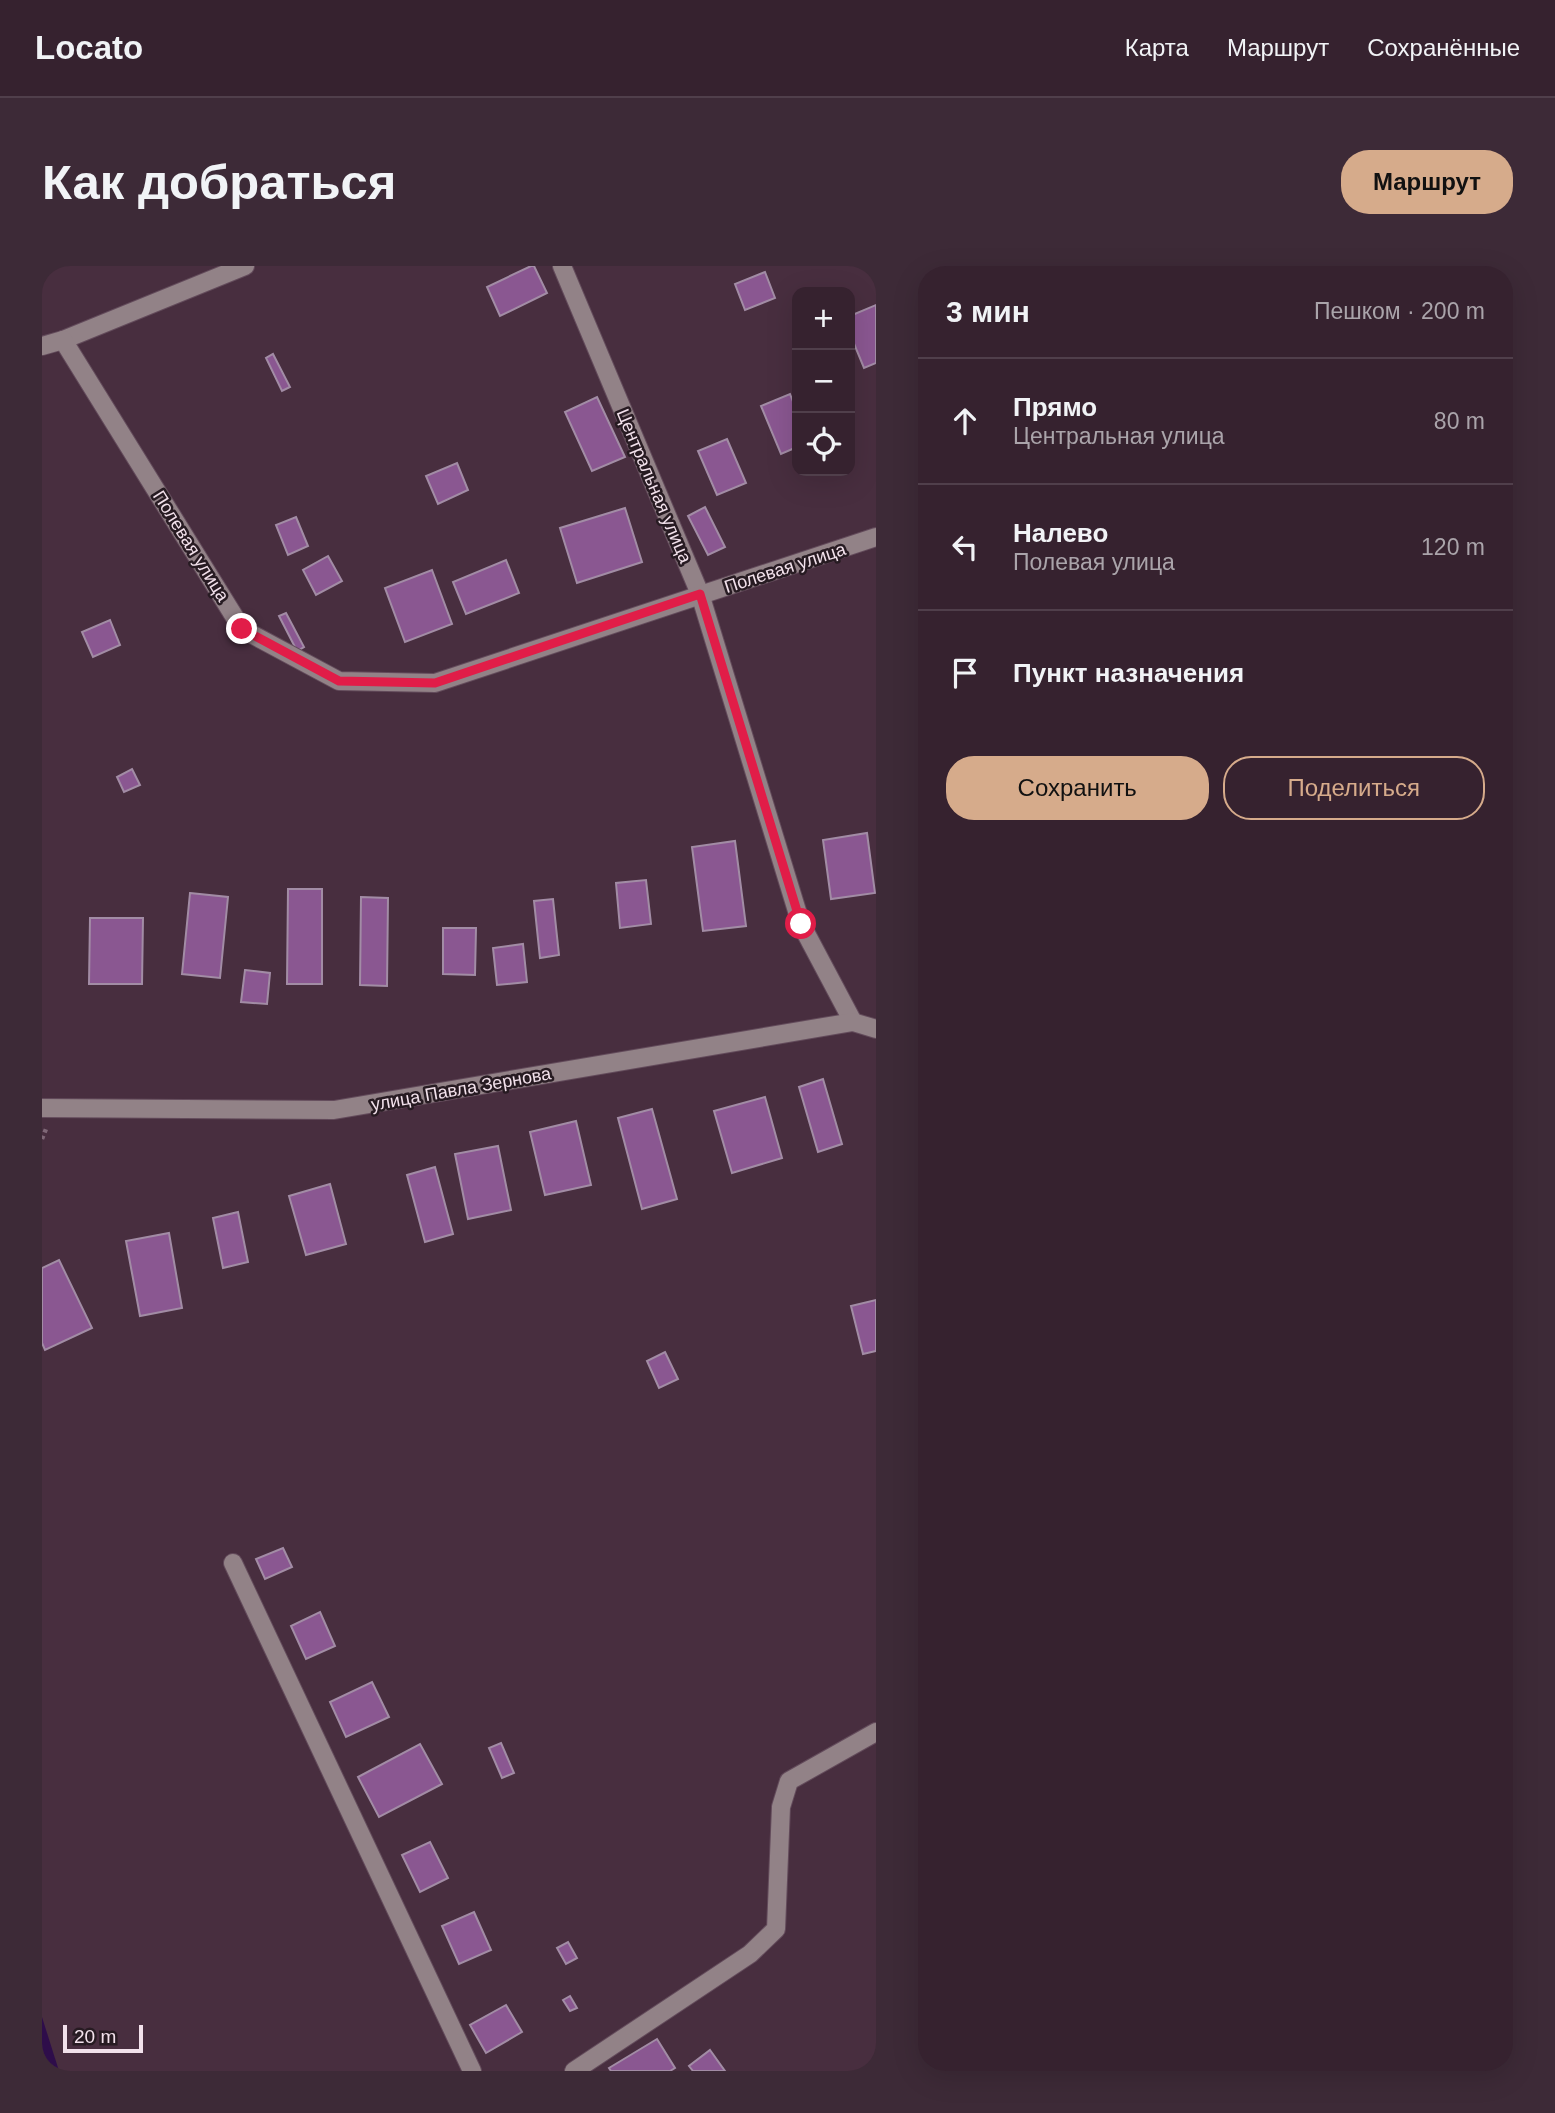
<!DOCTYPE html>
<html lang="ru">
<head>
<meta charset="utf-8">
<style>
  :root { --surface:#36222f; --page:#3d2a37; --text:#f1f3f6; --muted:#aaa4aa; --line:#503f4b; --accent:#d6ab8b }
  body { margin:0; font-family:Helvetica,sans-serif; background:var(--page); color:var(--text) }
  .controls { position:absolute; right:21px; top:21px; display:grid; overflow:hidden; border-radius:14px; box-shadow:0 7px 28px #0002 }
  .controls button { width:63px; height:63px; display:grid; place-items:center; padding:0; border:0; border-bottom:2px solid var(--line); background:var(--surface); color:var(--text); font:35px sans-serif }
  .scale { position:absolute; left:21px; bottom:18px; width:80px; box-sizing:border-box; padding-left:7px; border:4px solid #f2e1eb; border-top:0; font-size:19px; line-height:24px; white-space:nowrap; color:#f2e1eb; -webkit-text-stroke:5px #271b22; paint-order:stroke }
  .stop { position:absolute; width:21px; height:21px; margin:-16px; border:5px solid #e11d48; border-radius:50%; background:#fff }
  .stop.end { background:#e11d48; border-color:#fff; box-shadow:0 2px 7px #0008 }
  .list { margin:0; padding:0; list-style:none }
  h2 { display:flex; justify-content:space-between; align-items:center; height:91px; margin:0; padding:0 28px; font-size:30px }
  h2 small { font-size:23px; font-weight:400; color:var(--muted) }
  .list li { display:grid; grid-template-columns:46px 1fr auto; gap:21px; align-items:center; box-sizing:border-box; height:126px; padding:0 28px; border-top:2px solid var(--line) }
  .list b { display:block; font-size:26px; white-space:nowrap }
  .list p { margin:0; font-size:23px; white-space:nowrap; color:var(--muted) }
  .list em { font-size:23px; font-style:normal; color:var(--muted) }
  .actions { display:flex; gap:14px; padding:21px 28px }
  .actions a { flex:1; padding:16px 0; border:2px solid var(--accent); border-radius:28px; text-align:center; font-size:24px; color:var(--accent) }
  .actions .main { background:var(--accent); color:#111 }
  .icon { flex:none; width:38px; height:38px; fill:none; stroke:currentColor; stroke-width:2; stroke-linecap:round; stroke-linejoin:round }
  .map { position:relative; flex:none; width:834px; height:1805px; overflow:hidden; border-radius:28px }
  header { display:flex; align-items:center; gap:42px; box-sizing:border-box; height:98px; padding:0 35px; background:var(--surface); border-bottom:2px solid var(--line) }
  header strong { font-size:33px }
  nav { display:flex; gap:38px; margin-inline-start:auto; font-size:24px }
  .intro { display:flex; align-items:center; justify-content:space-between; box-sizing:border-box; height:168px; padding:0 42px }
  h1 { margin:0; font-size:49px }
  .button { padding:18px 32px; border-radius:28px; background:var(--accent); color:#111; font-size:24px; font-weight:700 }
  main { display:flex; gap:42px; padding:0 42px }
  aside { flex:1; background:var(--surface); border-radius:28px; box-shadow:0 7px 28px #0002 }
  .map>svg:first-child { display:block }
  .water { fill:#2e0d4a }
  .building { fill:#8a5791; stroke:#a28ca5; stroke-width:2 }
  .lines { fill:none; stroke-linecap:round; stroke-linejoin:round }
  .minor-casing { stroke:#634b5b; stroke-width:20 }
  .path { stroke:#7f6877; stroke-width:4.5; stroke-dasharray:3.5 3.5; stroke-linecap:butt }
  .minor { stroke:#928287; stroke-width:18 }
  .route { stroke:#e11d48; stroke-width:9 }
  .labels { text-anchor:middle; stroke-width:5; stroke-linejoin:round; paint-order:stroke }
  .street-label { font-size:18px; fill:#f2e1eb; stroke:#271b22 }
</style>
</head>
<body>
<header>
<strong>Locato</strong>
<nav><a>Карта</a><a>Маршрут</a><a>Сохранённые</a></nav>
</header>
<div class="intro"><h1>Как добраться</h1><a class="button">Маршрут</a></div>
<main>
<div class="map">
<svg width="834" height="1805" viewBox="0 0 834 1805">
  <rect width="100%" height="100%" fill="#482e3f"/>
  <path class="water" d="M0,1751l17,54h-17z"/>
  <g class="building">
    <path d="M489,0h3l13,27 -47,23 -13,-29z"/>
    <path d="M723,6l10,26 -30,12 -10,-26z"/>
    <path d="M834,39v58l-12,5 -14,-34v-18z"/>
    <path d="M231,88l17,33 -8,4 -16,-33z"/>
    <path d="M748,128l7,18v35l-16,7 -20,-48z"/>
    <path d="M555,131l28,60 -33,14 -27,-59z"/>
    <path d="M685,173l19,44 -29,12 -19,-44z"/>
    <path d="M415,197l11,27 -30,14 -12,-28z"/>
    <path d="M663,241l20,40 -17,8 -20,-39z"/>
    <path d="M583,242l17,54 -65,21 -17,-55z"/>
    <path d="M254,251l12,29 -20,9 -12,-30z"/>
    <path d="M286,290l14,25 -26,14 -13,-25z"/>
    <path d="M464,294l13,33 -53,21 -13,-32z"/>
    <path d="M390,304l20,54 -47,18 -20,-54z"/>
    <path d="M244,347l18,34 -7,4 -18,-35z"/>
    <path d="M68,354l10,25 -27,12 -11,-25z"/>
    <path d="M90,503l8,16 -16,7 -7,-15z"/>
    <path d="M825,567l8,60 -44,6 -8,-59z"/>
    <path d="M693,575l11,85 -43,5 -11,-84z"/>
    <path d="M604,614l5,44 -31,4 -4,-45z"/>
    <path d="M246,623h34v95h-35z"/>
    <path d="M148,627l38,4 -8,81 -38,-4z"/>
    <path d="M319,631l27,1 -1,88 -27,-1z"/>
    <path d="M511,633l6,56 -19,3 -6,-57z"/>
    <path d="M48,652h53l-1,66h-53z"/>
    <path d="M401,662h33l-1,47 -32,-1z"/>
    <path d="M481,678l4,38 -30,3 -4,-37z"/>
    <path d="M203,704l25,3 -3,31 -26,-2z"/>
    <path d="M781,813l19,65 -24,8 -19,-65z"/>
    <path d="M723,831l17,61 -50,15 -18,-62z"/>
    <path d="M610,843l25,90 -35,10 -24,-91z"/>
    <path d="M534,855l15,64 -46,10 -15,-63z"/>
    <path d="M456,880l13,64 -43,9 -13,-65z"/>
    <path d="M393,901l18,67 -28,8 -18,-67z"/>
    <path d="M288,918l16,60 -40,11 -17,-59z"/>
    <path d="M196,946l10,50 -25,6 -10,-50z"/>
    <path d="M127,967l13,75 -42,8 -14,-75z"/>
    <path d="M17,994l33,68 -47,22 -3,-7v-75z"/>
    <path d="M834,1034v51l-13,3 -12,-48z"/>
    <path d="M623,1086l13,27 -19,9 -12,-27z"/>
    <path d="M241,1282l9,19 -27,12 -9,-20z"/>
    <path d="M278,1346l15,34 -29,13 -15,-33z"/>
    <path d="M330,1416l17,35 -43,20 -16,-35z"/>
    <path d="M459,1477l13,30 -12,5 -13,-30z"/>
    <path d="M378,1478l22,40 -63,33 -21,-40z"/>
    <path d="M388,1576l18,36 -28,14 -18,-37z"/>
    <path d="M432,1646l17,38 -32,14 -17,-38z"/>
    <path d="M526,1676l9,16 -11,6 -9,-16z"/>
    <path d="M528,1730l7,12 -7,3 -7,-11z"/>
    <path d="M464,1739l16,27 -36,21 -16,-28z"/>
    <path d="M615,1773l18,29 -5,3h-59l-2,-3z"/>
    <path d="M668,1784l15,21h-32l-4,-5z"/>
  </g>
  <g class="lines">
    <defs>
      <g id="minor">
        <path d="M520,0l138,328 101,330 52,98"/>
        <path d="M21,74l182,-74"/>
        <path d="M0,80l21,-6 179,289 97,52 96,2 441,-146"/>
        <path d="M0,842l292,2 519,-88 23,7"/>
        <path d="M191,1297l239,508"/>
        <path d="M532,1805l176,-117 26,-25 5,-122 8,-26 87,-49"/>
      </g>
    </defs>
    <use href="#minor" class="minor-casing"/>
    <path class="path" d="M0,873l4,-10"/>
    <use href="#minor" class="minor"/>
  </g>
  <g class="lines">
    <path class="route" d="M200,363l97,52 96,2 265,-89 101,330"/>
  </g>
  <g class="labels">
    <g class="street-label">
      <text transform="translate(612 220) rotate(67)" y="6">Центральная улица</text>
      <text transform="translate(149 280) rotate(58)" y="6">Полевая улица</text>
      <text transform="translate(743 302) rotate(-18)" y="6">Полевая улица</text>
      <text transform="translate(419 823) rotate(-10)" y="6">улица Павла Зернова</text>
    </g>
  </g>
</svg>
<div class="controls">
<button>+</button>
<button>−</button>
<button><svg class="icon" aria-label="locate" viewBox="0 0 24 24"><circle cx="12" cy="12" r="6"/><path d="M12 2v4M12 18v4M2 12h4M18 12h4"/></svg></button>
</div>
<div class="scale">20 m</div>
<div class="stop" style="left:759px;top:658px"></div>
<div class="stop end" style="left:200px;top:363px"></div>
</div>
<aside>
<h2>3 мин<small>Пешком · 200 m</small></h2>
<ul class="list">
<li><svg class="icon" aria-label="ahead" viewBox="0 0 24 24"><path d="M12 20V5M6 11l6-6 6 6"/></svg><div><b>Прямо</b><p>Центральная улица</p></div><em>80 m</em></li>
<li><svg class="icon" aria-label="left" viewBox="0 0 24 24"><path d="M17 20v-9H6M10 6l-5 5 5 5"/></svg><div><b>Налево</b><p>Полевая улица</p></div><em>120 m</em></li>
<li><svg class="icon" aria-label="arrive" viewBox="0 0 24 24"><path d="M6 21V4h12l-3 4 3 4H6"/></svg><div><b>Пункт назначения</b></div></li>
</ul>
<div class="actions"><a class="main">Сохранить</a><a>Поделиться</a></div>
</aside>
</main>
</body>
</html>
